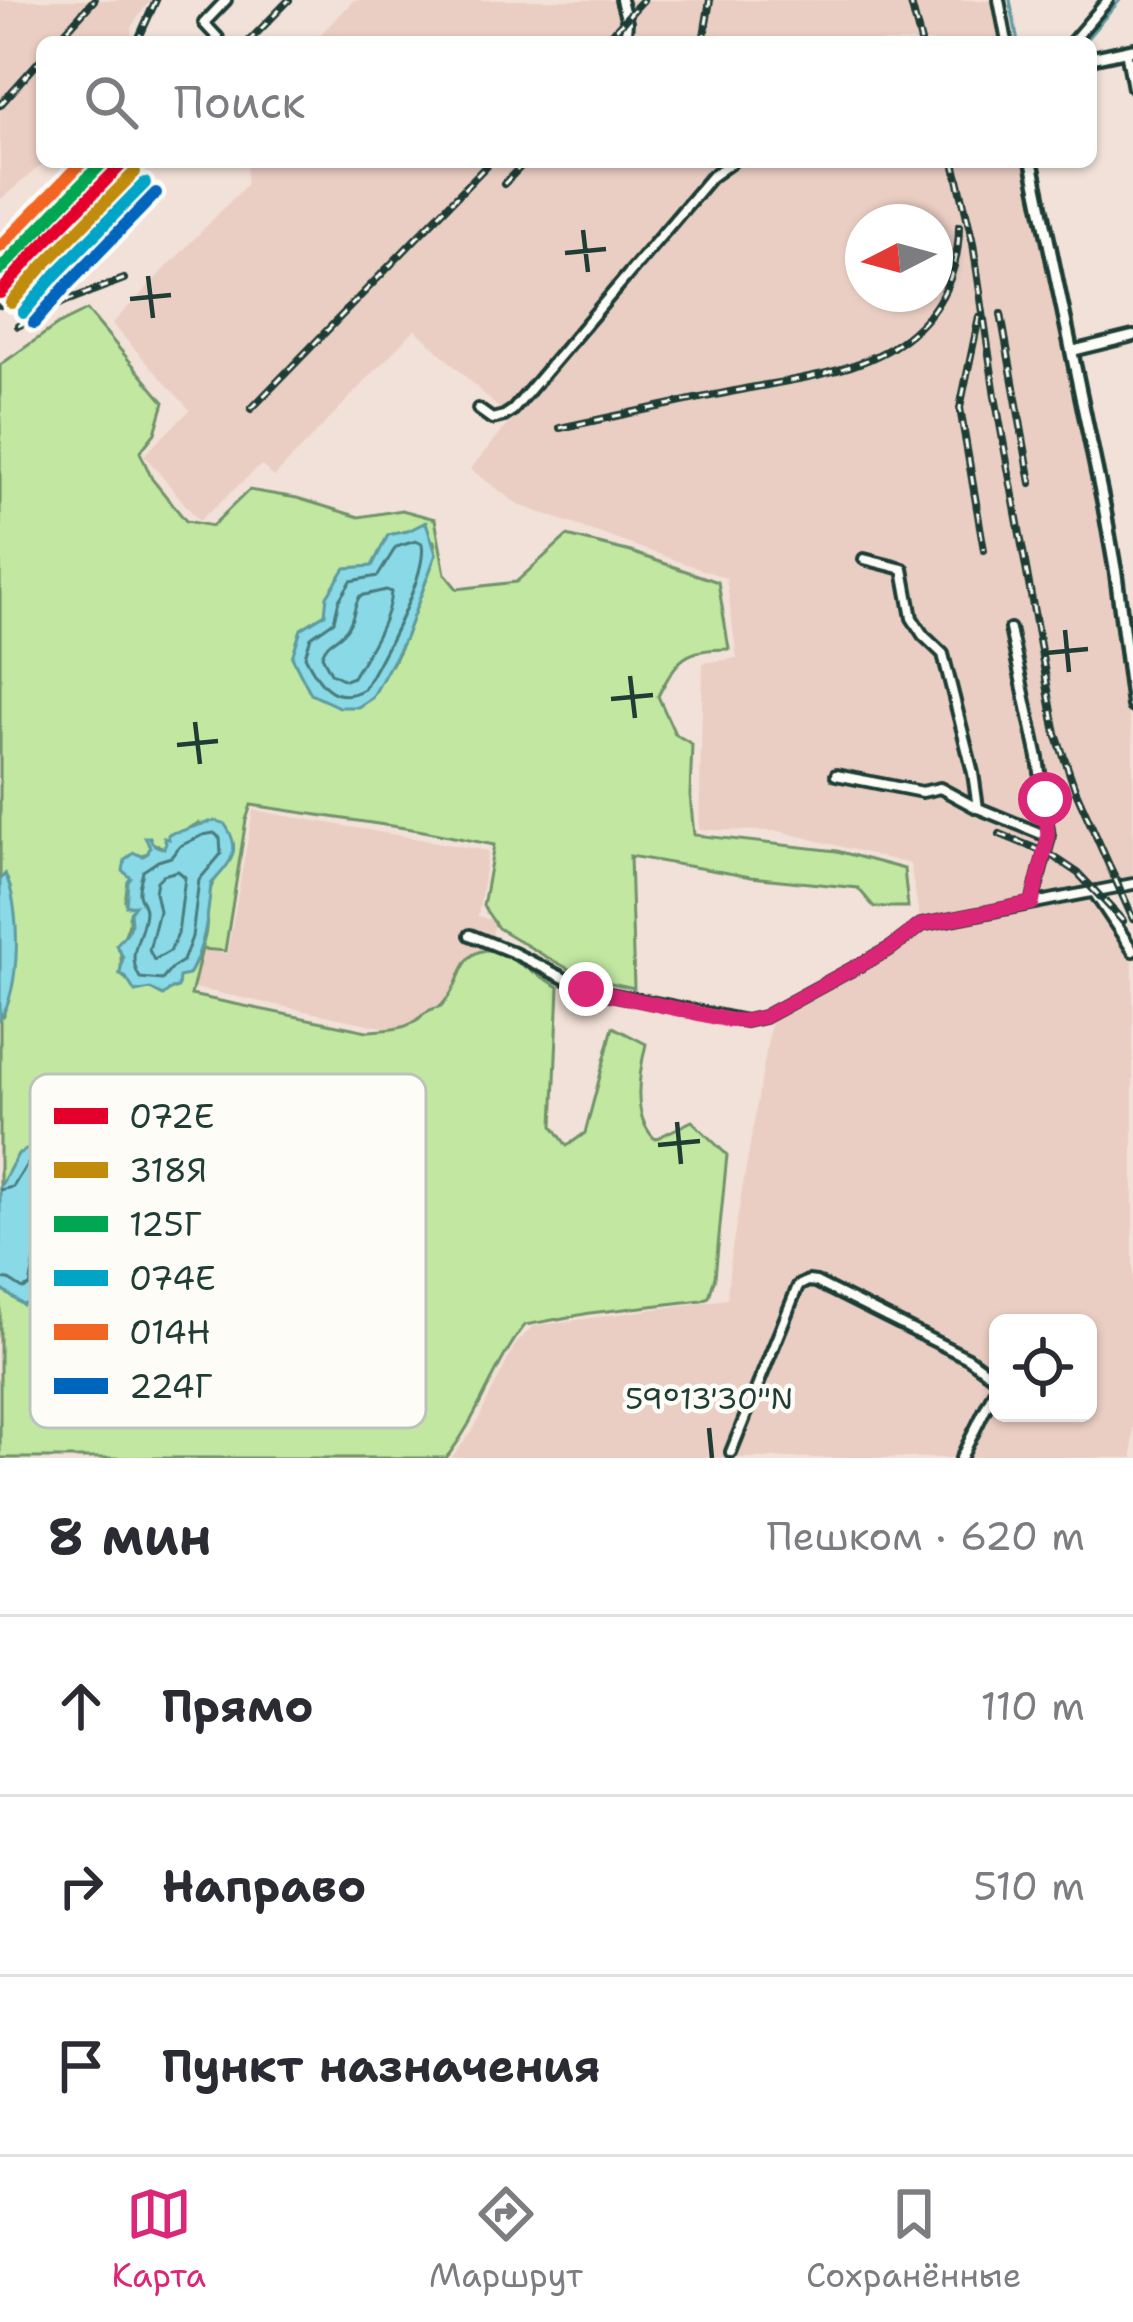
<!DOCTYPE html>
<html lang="ru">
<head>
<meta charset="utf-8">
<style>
  :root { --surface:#fff; --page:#f7f7f7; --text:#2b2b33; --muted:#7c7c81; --line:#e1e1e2; --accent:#db2777 }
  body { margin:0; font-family:"Shantell Sans",sans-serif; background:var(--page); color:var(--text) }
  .controls { position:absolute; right:36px; bottom:36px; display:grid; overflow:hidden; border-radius:18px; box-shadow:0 3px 9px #0004 }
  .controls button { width:108px; height:108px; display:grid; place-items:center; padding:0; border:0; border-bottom:3px solid var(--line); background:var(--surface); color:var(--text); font:60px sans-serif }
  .compass { position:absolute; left:845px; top:204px; width:108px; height:108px; border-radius:50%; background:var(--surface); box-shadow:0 3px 9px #0004; rotate:264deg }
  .stop { position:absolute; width:36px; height:36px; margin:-27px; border:9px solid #db2777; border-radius:50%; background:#fff }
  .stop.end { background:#db2777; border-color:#fff; box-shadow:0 3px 12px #0008 }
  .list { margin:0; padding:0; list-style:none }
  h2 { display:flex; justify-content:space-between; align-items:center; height:156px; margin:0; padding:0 48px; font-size:51px }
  h2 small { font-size:39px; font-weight:400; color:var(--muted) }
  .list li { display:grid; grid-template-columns:78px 1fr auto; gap:36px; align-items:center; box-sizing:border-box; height:180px; padding:0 48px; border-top:3px solid var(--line) }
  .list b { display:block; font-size:45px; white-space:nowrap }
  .list em { font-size:39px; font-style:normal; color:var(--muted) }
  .icon { flex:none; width:66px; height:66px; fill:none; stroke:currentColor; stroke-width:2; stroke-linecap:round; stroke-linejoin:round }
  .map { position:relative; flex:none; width:1133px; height:1458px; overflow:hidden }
  .search { position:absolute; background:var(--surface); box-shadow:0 3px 9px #0004; left:36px; right:36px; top:36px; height:132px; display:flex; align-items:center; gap:30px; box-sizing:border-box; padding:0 42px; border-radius:18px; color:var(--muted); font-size:45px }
  .sheet { height:696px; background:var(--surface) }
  nav { display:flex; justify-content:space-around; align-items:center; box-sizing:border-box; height:168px; border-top:3px solid var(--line); background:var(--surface); font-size:33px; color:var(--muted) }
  nav a { display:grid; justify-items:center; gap:6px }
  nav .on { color:var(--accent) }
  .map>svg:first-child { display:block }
  .built { fill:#eacec3; fill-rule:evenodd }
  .green { fill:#c1e7a1; stroke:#70926a; stroke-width:3; fill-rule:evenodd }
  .water { fill:#89d9e7; stroke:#5f9b9f; stroke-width:3 }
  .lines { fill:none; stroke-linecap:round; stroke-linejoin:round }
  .shore { stroke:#497b7c; stroke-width:3 }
  .stream { stroke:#5f9b9f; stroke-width:3 }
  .minor-casing { stroke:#1f3d34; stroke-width:16 }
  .tertiary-casing { stroke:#1f3d34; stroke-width:18 }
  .minor { stroke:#fdfcf7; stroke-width:8 }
  .tertiary { stroke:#fdfcf7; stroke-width:9 }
  .rail-casing { stroke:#1f3d34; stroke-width:8 }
  .rail { stroke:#fdfcf7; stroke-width:3; stroke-dasharray:9; stroke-linecap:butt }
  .rail-1-casing { stroke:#fdfcf7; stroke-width:21 }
  .rail-2-casing { stroke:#fdfcf7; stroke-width:21 }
  .rail-3-casing { stroke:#fdfcf7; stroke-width:21 }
  .rail-4-casing { stroke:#fdfcf7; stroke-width:21 }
  .rail-5-casing { stroke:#fdfcf7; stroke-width:21 }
  .rail-6-casing { stroke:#fdfcf7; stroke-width:21 }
  .rail-1 { stroke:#e4002b; stroke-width:12 }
  .rail-2 { stroke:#c18c0d; stroke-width:12 }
  .rail-3 { stroke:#00a651; stroke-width:12 }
  .rail-4 { stroke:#02a4c6; stroke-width:12 }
  .rail-5 { stroke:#f26522; stroke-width:12 }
  .rail-6 { stroke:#0065bd; stroke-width:12 }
  .route { stroke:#db2777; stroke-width:15 }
  .ticks { fill:none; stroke:#1f3d34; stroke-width:4.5 }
  .key { fill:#fdfcf7; stroke:#bac3bc; stroke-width:3 }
  .key-label { font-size:33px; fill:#1f3d34 }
  .ticks-label { font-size:30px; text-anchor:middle; fill:#1f3d34; stroke:#fdfcf7; stroke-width:9; stroke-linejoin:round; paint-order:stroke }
</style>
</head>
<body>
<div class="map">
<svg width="1133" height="1458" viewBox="0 0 1133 1458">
  <rect width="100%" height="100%" fill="#f2e1d8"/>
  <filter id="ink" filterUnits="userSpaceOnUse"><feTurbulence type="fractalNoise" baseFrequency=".00833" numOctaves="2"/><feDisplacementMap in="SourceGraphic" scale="24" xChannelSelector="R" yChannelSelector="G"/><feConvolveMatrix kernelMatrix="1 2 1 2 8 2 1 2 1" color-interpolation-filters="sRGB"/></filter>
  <g filter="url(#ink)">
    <g class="built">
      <path d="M0,0h156l-8,3 -16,23 -2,16h-88v120h3l-45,38z"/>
      <path d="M354,0h640l8,42h-689z"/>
      <path d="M247,162h477l-15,12 -199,233 -7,5 -88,-83 -141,148 -13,-12 -62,56 -55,-66 46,-45 -78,-86 134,-139z"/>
      <path d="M741,162h286l76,386 30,194v138l-213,40 -10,-56 -131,-33 -80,-1 4,-167 34,-5 -11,-80 -207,-73 -49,-36 244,-288zM863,222h72v72h-72z"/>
      <path d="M253,810l235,41 -10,65 17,5 -7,36 -19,-1 -19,85 -256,-53 8,-39 25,5z"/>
      <path d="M1094,896l39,66v496h-682l21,-26 43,-87 18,-19 194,-27 3,-39 41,-237 121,-72 30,-23zM998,1323h90v90h-90z"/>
    </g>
    <path class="green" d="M87,310l77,92 -9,31 -15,19 12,27 34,42 26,5 37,-36 48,8 62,19 43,-7 33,9 10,55 12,15 59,-7 51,-46 64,16 87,30 11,67c-45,0 -51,9 -71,47l17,38 17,10 -2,51 4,40 143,16 67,18 4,38h-34l-16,-19 -107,-11 -121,-21 4,132 -50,-11 -41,-22 -45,-27 -15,-22 11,-61 -76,-15 -167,-25 -5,15 -21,131 -23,-2 -11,46 176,36c16,-1 34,-1 47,-9 15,-10 1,-4 16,-12 12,-5 8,0 16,-10 18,-20 12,-53 50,-50l63,37 -6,139 14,20 18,-13 28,-106 33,17c-7,30 -15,72 9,95l37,-18 35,34 -12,122 -6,20 -7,3 -112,13 -65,12c-32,41 -46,92 -79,133h-446v-170l23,17 19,-25 9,-40 -3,-30 13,-46 -61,23v-169l4,-2 1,-141 -5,5v-515l57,-40zM408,531l26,10 2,13 -31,84 -14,28 -3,-131zM199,823l19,53c-14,15 -9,40 -13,60 -3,13 -9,27 -16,38l-10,2 -4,13h-4l-8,6 -13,-6 -11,1 -19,-16c3,-11 0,-16 1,-25 0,-13 10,-20 8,-33l7,-12 -11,-4 3,-18 3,-4 -3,-4 10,-18 10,-3 4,-10 12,5 7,-11z"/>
    <g class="water">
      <path d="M426,522l10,32 -31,84 -33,60 -14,9h-19l-28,-13 -19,-37 9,-28 24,-15 2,-18 18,-28 27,-2 16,-31 20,-4z"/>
      <path d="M215,821l9,2c20,28 6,40 -13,61 -3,32 -6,62 -22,91l-10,2 -1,11 -7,1 -8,7 -13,-7 -15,3 -10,-16 -5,-2 3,-17 -7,-12 11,-12 4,-10 -1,-11 5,-7 -9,1 2,-24 3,-4 -8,-7 2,-11 9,-7 9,3 5,-3 2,-6 -5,-10h5c2,8 6,10 14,11l2,-5 -2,-5 5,1 -1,-4 2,-2c17,-1 28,-10 45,-12z"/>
      <path d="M5,874c16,30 16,118 -5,144v-138z"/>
      <path d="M43,1142l19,22 -14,46 3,30 -9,40 2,17 -21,8 -23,-17v-101l18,-33z"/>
    </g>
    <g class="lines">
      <g class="shore">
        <path d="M416,541l6,3c6,32 -41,115 -58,145 -31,18 -47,-9 -59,-33l6,-19 23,-16 5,-21 12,-19 27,-5 18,-29z"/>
        <path d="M386,590l5,2c-2,29 -23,60 -38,85l-8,3 -14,-7 -9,-17c5,-18 19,-15 27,-31 6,-10 4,-19 11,-29z"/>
        <path d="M214,833l6,5 1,16 -22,26 -7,57 -9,24 -11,7 -10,12 -22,-2c-16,-27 5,-42 5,-68 -1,-7 -7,-13 -6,-19 0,-7 3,-14 4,-20l15,-10 13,-4 9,-11 23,-11z"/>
        <path d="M178,871l7,6 -7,57 -8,17 -16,9 -5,-10 10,-39 -4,-19 2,-11 6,-6z"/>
        <path d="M0,1190l13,-3 14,-23 12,-6 8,7 -11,44 3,31 -9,46 -7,3 -14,-9 -9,-1"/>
      </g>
      <g class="stream">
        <path d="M1010,0l8,42"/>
        <path d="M1084,42l36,-42"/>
      </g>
      <defs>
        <g id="minor">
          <path d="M621,0l6,22 -2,20"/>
          <path d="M999,0l8,42"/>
          <path d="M218,38l-14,-15 22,-23"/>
          <path d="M1072,42l36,-42"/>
          <path d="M1126,50l7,38"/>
          <path d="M1072,351l61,-15"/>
          <path d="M478,409l14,10 12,-3 9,-6 198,-233 21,-15"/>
          <path d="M864,559l39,10 9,49 11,17 20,19 30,119 5,35 71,29 -17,66"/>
          <path d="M1010,629l28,129 11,79"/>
          <path d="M836,775l86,17 18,-4 37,20"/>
          <path d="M1094,892l39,59"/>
          <path d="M470,935l42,17 74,37 160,32 18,-4 127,-69 30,-23 212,-41"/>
          <path d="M731,1452l67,-166 10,-5 8,1 152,76 30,22"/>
          <path d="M961,1458l37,-75"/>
        </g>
        <g id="tertiary">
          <path d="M1091,58l42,-9"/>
          <path d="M1032,162l72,344 12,68 17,132"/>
        </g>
      </defs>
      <use href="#minor" class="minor-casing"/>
      <use href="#tertiary" class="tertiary-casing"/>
      <use href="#minor" class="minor"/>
      <use href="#tertiary" class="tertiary"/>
      <defs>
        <g id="rail">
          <path d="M910,0l11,42"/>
          <path d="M56,42l38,-42"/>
          <path d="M137,42l19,-42"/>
          <path d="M248,42l41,-42"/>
          <path d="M604,42l39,-42"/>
          <path d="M703,42l7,-42"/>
          <path d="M0,105l42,-47"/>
          <path d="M954,162l19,81 22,153 61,338 19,55 58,130"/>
          <path d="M504,184l21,-22"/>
          <path d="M7,272l78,-110"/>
          <path d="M0,305l61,-73 69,-70"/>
          <path d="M1001,314l30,169"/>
          <path d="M979,317l-19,91 24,142"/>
          <path d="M18,326l48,-25 58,-22"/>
          <path d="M251,409l239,-247"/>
          <path d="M560,428c60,-13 120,-26 180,-38 54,-11 121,-17 166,-52 36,-28 53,-68 53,-112"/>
          <path d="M1000,834l51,21 27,18 45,48"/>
        </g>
      </defs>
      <use href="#rail" class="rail-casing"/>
      <use href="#rail" class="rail"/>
      <defs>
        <path id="rail-1" d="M0,293l33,-38 91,-93"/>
        <path id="rail-2" d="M11,303l33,-38 91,-93"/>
        <path id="rail-3" d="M0,270l103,-108"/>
        <path id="rail-4" d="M23,313l32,-38 90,-92"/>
        <path id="rail-5" d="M0,247l82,-85"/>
        <path id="rail-6" d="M34,323l32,-37 90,-93"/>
      </defs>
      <use href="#rail-1" class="rail-1-casing"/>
      <use href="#rail-2" class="rail-2-casing"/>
      <use href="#rail-3" class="rail-3-casing"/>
      <use href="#rail-4" class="rail-4-casing"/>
      <use href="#rail-5" class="rail-5-casing"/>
      <use href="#rail-6" class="rail-6-casing"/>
      <use href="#rail-1" class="rail-1"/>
      <use href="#rail-2" class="rail-2"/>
      <use href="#rail-3" class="rail-3"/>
      <use href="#rail-4" class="rail-4"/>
      <use href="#rail-5" class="rail-5"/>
      <use href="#rail-6" class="rail-6"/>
    </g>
  </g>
  <g class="lines" filter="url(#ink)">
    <path class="route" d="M586,989l142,31 18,1 18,-4 127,-69 30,-23 111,-22 16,-65 -3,-39"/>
  </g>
  <path class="ticks" d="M583,230l5,42M565,253l41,-4M148,276l5,42M130,299l41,-4M1065,630l4,42M1046,653l42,-4M630,676l5,42M611,699l42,-4M195,722l5,42M177,745l41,-4M677,1122l4,42M658,1145l42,-4M709,1428l3,30"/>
  <rect x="30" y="1074" width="396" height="354" rx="18" class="key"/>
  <rect x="54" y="1108" width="54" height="16" fill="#e4002b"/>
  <rect x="54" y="1162" width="54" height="16" fill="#c18c0d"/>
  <rect x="54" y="1216" width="54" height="16" fill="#00a651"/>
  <rect x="54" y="1270" width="54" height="16" fill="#02a4c6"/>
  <rect x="54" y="1324" width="54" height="16" fill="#f26522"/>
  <rect x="54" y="1378" width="54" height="16" fill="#0065bd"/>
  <g class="key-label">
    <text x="129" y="1128">072Е</text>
    <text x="129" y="1182">318Я</text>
    <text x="129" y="1236">125Г</text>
    <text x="129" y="1290">074Е</text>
    <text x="129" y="1344">014Н</text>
    <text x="129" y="1398">224Г</text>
  </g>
  <g class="ticks-label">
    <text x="709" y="1409">59°13'30"N</text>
  </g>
</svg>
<div class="controls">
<button><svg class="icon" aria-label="locate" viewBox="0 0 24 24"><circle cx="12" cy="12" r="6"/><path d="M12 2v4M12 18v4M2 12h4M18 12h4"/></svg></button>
</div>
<svg class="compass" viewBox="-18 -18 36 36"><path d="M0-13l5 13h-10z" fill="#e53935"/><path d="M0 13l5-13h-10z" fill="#7c7c81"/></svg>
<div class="stop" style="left:1045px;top:799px"></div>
<div class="stop end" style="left:586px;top:989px"></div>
<div class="search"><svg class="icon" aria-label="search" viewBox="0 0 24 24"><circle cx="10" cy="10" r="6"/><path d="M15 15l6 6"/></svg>Поиск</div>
</div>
<section class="sheet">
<h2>8 мин<small>Пешком · 620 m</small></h2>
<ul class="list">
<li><svg class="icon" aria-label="ahead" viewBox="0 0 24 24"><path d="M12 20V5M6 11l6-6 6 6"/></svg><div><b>Прямо</b></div><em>110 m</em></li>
<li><svg class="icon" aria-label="right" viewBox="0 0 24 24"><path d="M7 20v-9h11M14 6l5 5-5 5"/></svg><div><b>Направо</b></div><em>510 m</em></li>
<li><svg class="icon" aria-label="arrive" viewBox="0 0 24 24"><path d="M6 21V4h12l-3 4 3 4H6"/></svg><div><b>Пункт назначения</b></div></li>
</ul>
</section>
<nav>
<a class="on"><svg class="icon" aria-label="map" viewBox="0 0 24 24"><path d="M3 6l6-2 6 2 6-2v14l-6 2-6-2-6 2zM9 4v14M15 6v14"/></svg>Карта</a>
<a><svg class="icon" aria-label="directions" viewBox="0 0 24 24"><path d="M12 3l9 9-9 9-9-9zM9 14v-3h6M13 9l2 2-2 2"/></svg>Маршрут</a>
<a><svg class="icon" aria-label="saved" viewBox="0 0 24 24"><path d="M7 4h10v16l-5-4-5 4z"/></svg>Сохранённые</a>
</nav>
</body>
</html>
